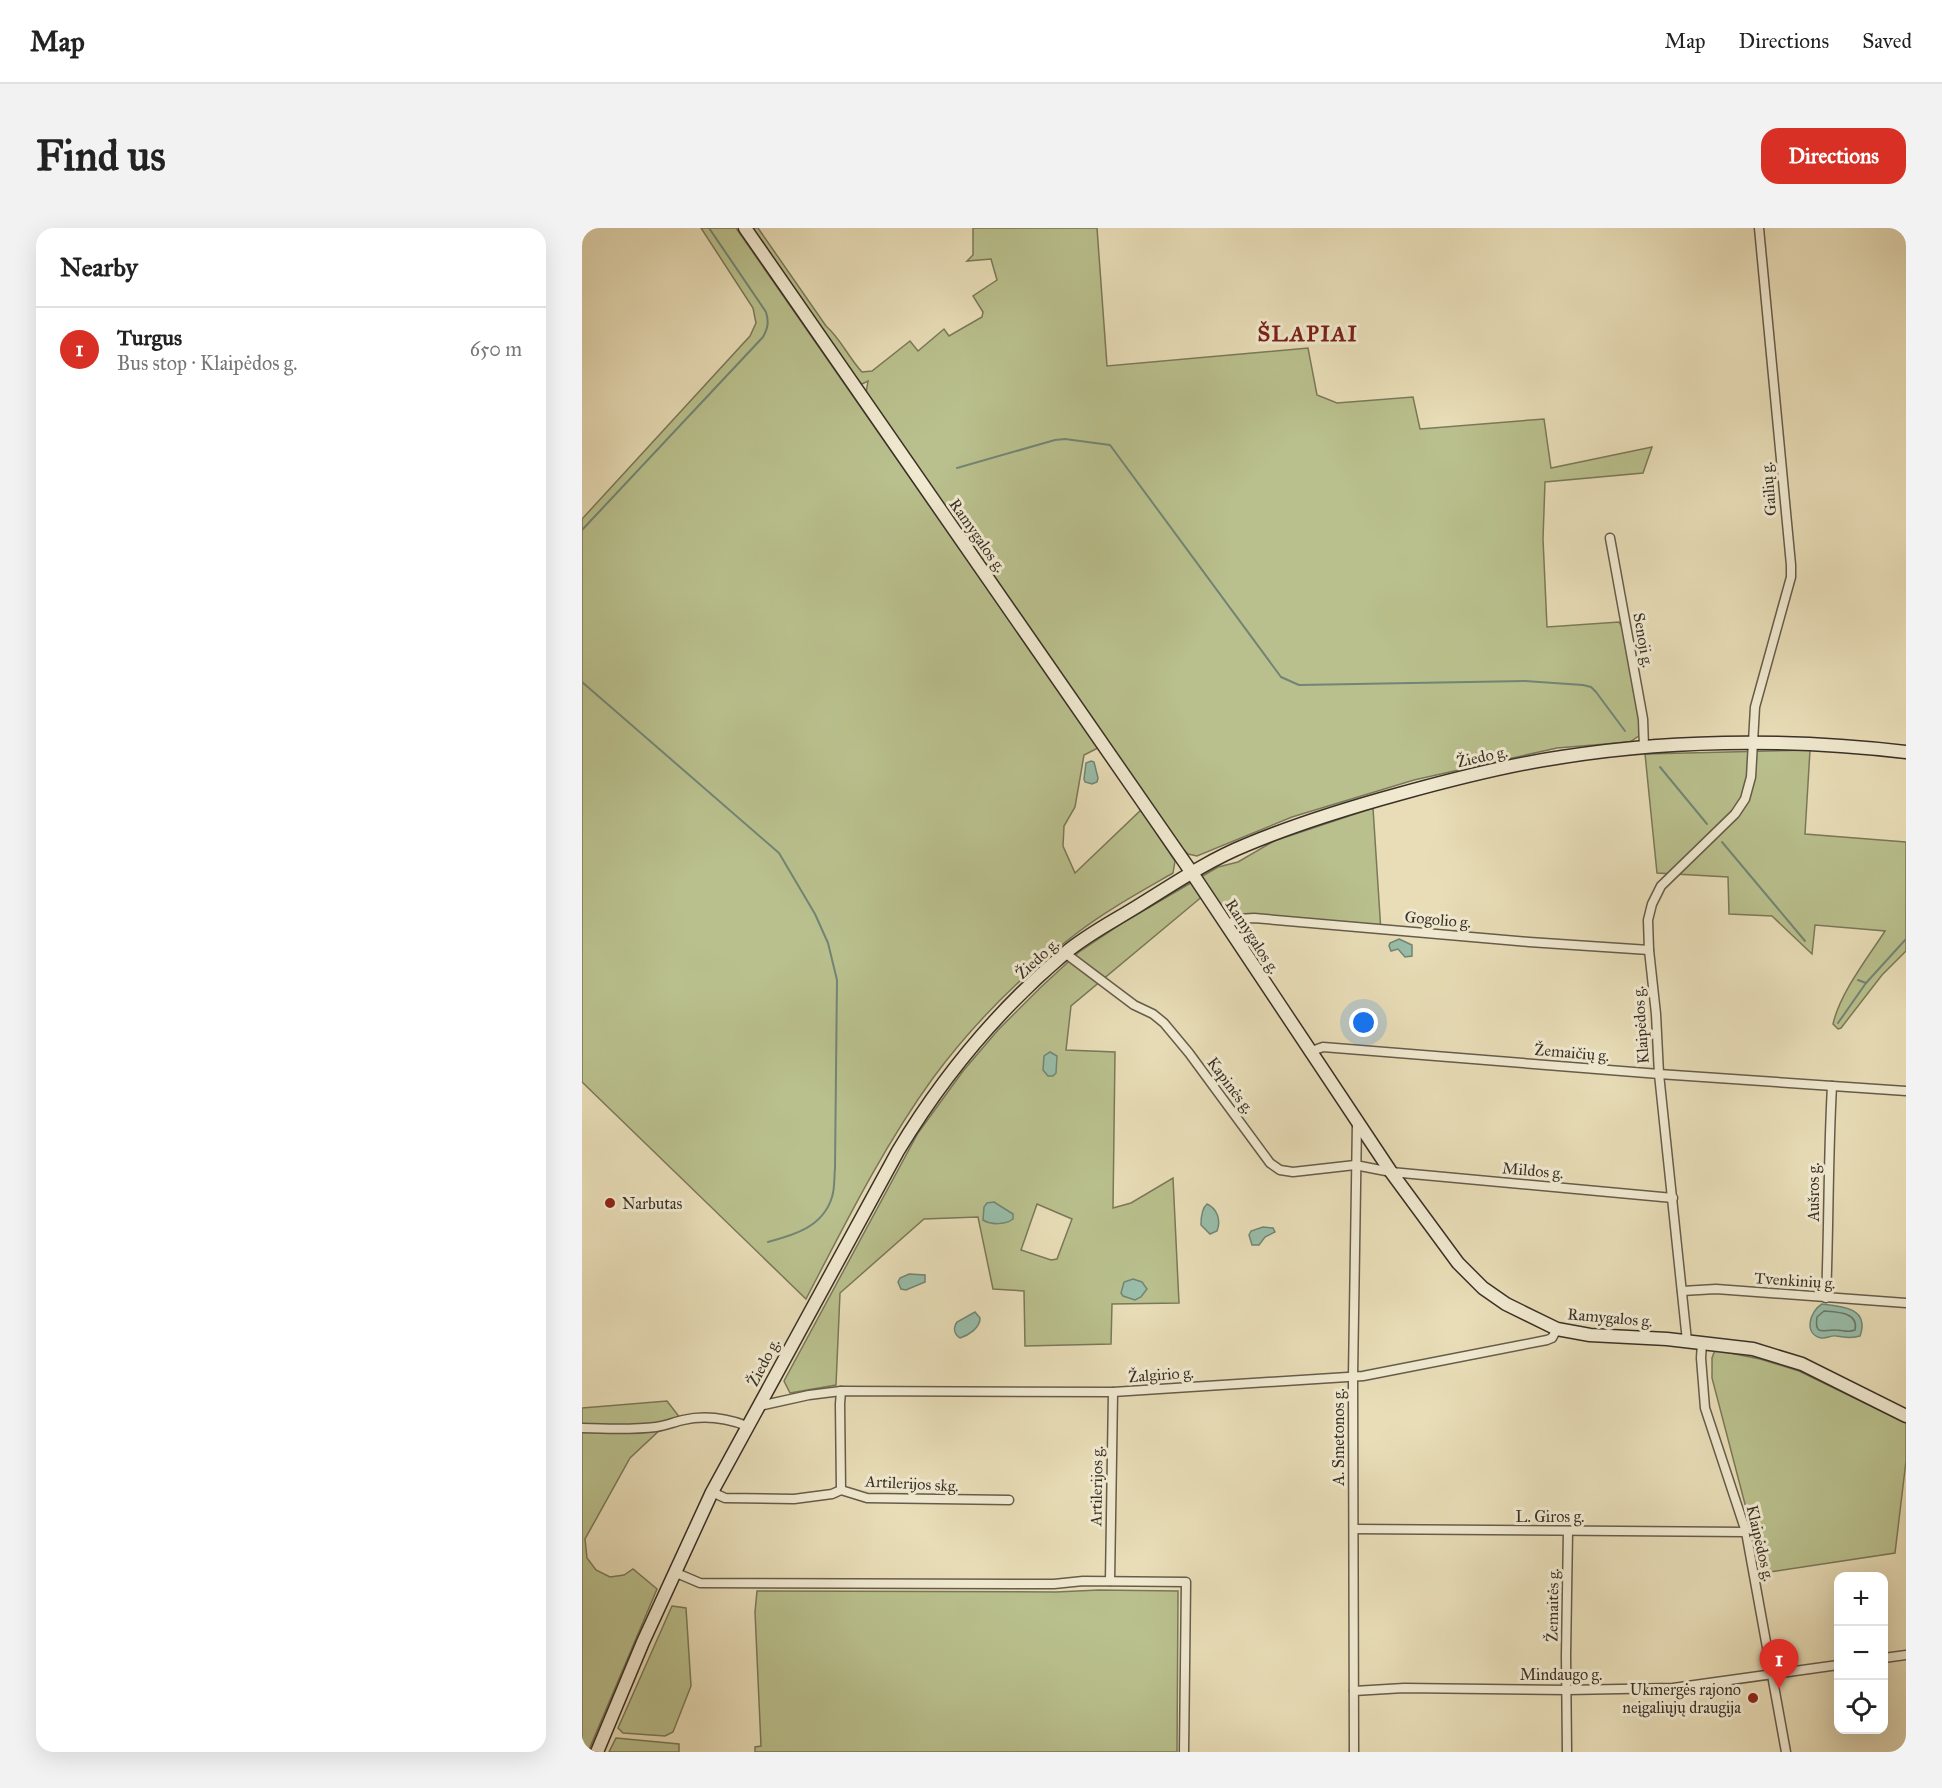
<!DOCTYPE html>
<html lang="en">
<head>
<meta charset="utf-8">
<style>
  :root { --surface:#fff; --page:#f2f2f2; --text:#222; --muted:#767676; --line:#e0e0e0; --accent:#d93025 }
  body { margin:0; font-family:"IM FELL Great Primer",serif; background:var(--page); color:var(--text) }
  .controls { position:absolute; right:18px; bottom:18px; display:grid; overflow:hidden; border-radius:12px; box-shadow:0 6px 24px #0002 }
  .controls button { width:54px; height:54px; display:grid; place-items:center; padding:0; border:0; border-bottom:2px solid var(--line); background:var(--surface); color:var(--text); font:30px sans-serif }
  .you { position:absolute; left:782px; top:795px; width:21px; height:21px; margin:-15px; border:4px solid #fff; border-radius:50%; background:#1a73e8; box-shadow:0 0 0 9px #1a73e833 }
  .badge { display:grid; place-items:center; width:39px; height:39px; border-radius:50%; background:var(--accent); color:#fff; font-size:20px; font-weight:700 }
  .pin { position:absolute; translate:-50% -50px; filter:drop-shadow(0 2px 3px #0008) }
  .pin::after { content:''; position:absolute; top:32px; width:21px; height:18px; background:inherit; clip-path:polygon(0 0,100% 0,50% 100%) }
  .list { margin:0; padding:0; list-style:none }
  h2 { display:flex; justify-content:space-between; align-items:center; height:78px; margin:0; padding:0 24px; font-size:26px }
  h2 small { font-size:20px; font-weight:400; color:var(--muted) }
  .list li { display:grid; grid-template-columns:39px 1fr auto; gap:18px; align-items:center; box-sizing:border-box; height:84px; padding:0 24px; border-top:2px solid var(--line) }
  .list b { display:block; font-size:22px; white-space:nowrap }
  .list p { margin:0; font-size:20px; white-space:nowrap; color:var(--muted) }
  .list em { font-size:20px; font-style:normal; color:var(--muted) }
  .icon { flex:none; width:33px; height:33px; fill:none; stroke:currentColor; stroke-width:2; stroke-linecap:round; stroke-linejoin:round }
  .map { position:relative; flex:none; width:1324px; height:1524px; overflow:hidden; border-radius:18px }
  header { display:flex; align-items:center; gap:36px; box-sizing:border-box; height:84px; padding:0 30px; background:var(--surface); border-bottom:2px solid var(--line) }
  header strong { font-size:28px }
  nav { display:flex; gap:33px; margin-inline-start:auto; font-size:21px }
  .intro { display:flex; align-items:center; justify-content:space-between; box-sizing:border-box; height:144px; padding:0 36px }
  h1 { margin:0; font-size:42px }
  .button { padding:15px 27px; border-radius:18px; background:var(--accent); color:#fff; font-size:21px; font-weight:700 }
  main { display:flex; gap:36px; padding:0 36px }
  aside { flex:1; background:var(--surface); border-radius:18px; box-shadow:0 6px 24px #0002 }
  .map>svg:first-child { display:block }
  .green { fill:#b9c08d; stroke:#7a785a; stroke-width:1.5; fill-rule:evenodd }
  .water { fill:#98bda9; stroke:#728575; stroke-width:1.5 }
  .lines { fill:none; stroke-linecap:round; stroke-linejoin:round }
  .shore { stroke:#697768; stroke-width:1.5 }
  .stream { stroke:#728575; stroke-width:2 }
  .street-casing { stroke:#665c4b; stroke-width:11 }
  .secondary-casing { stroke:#3a3127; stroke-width:15 }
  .street { stroke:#f0e9d0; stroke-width:8 }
  .secondary { stroke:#f0e9d0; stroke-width:12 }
  .poi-dot { fill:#8f2418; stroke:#f0e9d0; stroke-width:2 }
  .labels { text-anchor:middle; stroke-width:6; stroke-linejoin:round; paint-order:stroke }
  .street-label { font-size:16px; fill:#3a3127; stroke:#f0e9d0 }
  .poi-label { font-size:16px; fill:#3a3127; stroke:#f0e9d0; text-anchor:start }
  .district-label { font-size:22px; font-weight:bold; letter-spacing:1.5px; fill:#7a1f14; stroke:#f0e9d0 }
</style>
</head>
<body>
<header>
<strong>Map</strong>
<nav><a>Map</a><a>Directions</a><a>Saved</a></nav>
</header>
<div class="intro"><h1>Find us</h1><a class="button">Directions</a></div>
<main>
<aside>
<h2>Nearby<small></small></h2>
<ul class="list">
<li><span class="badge">1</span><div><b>Turgus</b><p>Bus stop · Klaipėdos g.</p></div><em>650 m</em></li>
</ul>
</aside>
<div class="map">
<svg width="1324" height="1524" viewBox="0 0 1324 1524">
  <rect width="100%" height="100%" fill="#e8ddb7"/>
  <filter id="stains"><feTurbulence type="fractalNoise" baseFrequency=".00333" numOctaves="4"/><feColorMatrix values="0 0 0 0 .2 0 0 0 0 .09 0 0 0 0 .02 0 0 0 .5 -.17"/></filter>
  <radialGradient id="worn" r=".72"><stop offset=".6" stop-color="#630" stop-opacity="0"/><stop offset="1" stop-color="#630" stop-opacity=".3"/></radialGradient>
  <g class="green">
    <path d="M119,0h35l362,520 -14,7 -9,52 -11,19 -1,20 12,27 66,-63 34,51 -2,12c-33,19 -66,37 -96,60 -54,41 -104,91 -144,145 -50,69 -88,146 -127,221l-224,-217v-563l168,-183 6,-13 -3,-15z"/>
    <path d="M167,0h9l68,98c15,13 22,31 36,46l10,-1 38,-30 8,10 26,-22 5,7 33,-19 1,-5 -10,-16 24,-16 -6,-21 -24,2 6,-6v-27h124l10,138 201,-18 9,47 20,8 76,-6 7,32 124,-10 7,49 101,-21 -9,26 -98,9 -2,57 4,88 72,-5 7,11 14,86v16l-10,7 -73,6 -143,32 -122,37 -95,39 -9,-2 -6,-6 -316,-455 2,-12 -6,3 -4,-2z"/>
    <path d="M1228,522l-5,84 101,8v109l-24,24 -41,53 -3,1 -5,-5c7,-31 34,-65 52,-93l-70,-6 -3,29 -40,-38 -43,-2 -1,-37 -71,-4 -12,-119z"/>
    <path d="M791,580l8,124 -128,-11 -18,4 -25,-35 -139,116 -5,44 49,2 -2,156 18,-5 42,-25 6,125 -67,1 -1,40 -86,2 -1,-55 -31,-2 -15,-72 -54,2 -84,74 -4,92 -46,8 -6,-12 134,-248 45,-62 35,-41 43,-43 38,-35 45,-30 94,-55 20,-5 36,-21zM455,976l35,15 -15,40 -6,1 -30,-10z"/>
    <path d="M1133,1122l45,9 39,12 107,52v38l-11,92 -132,20 -51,-195v-20z"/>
    <path d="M85,1173l17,22 -23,6 -31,29 -45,81 2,19 9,12 14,7 14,-2 9,-6 24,20 -69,163h-6v-344z"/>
    <path d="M517,1362l79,1 -1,161h-422v-5l6,-1 -6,-134 2,-21 299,1z"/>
    <path d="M90,1378l14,2 5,78 -18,46 -8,4 -42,-3 -5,-5z"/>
    <path d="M34,1510l63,6v8h-70z"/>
  </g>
  <g class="water">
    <path d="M509,533l3,1 4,16 -1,4 -5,2 -7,-2 -1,-3 2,-16z"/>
    <path d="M817,711l13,6v11l-7,1 -7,-8 -7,2 -2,-5 1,-3z"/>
    <path d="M468,824l7,4 -1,17 -3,3h-5l-5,-6 1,-14z"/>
    <path d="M412,974l19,12v5c-8,6 -22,6 -30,1l1,-13 3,-4z"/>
    <path d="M625,976c11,5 14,17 10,27l-7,3 -9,-9c0,-7 1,-17 6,-21z"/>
    <path d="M681,999l10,1 2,4 -10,5 -6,8h-7l-3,-10 2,-4z"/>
    <path d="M327,1046l16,1v7l-19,8 -5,-1 -3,-7 2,-4z"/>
    <path d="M551,1051l9,3 5,7 -6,8 -6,3 -12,-4 -2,-3 3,-11z"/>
    <path d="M1240,1076c20,2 48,4 38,32 -9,3 -15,1 -24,0 -5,-1 -10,3 -15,2 -18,-4 -11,-27 1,-34z"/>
    <path d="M393,1084l5,6c0,10 -11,17 -20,20 -6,-4 -7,-10 -3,-16z"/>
  </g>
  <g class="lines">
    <path class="shore" d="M1242,1083c13,1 35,1 31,19 -7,3 -12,0 -19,0 -12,-1 -22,7 -19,-13z"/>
    <g class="stream">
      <path d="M375,240l98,-28 10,-1 45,6 171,232 18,8 226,-4 58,4 8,2 5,5 29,39"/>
      <path d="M0,302l181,-193c5,-9 6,-15 3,-25l-57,-84"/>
      <path d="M0,454l197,171 36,61 13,29 9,37 -2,188c-1,9 0,20 -3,29 -9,30 -38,38 -64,45"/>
      <path d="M1078,539l47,57"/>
      <path d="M1140,614l83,99"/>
      <path d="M1276,752l8,3"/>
      <path d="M1256,795l28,-40 40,-44"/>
    </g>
    <defs>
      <g id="street">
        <path d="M1028,310l33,181 1,28"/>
        <path d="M644,697l12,-6 16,-1 275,24 120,8"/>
        <path d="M483,725l69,52 19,9 11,9 25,30 81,110 10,7 13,2 62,-7 36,7 282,26"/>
        <path d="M727,824l14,-5 336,27 247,17"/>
        <path d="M1100,1063l34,-2 190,14"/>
        <path d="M1244,1070c3,-71 2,-141 6,-212"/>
        <path d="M1105,1113l-28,-267 -3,-60 -7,-64 -1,-30 4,-16 9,-18 74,-72 10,-15 6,-22 4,-70 36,-130v-12l-32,-337"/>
        <path d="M1120,1115l-1,15 4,50 41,124 40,220"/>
        <path d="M259,1163l-1,13 1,86 26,8 142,2"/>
        <path d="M177,1178l50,-11 32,-4 272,1 250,-16 184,-36 5,-2 5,-9"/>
        <path d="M0,1200c25,1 50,2 74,-1 9,-1 18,-5 27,-7 22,-5 43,-2 64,6"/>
        <path d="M130,1264l13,6 69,1 38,-5 9,-4"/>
        <path d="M772,1301l392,3"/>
        <path d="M92,1344l26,11 354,1 29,-3 103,1 -2,170"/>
        <path d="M528,1353l3,-189"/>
        <path d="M1302,1430l22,-3"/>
        <path d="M772,1463l50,-3 163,2 106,-2 165,-23"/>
        <path d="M772,1524l-1,-375 4,-255"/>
        <path d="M985,1524l-1,-96 2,-125"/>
      </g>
      <g id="secondary">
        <path d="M163,0l447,645 199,299 67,91 25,25 23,16 51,25 33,6 77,4 86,10 49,15 104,52"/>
        <path d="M15,1524l46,-110 69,-150 186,-341c45,-75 100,-141 166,-197 23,-20 52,-34 77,-50 34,-21 68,-44 105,-59 50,-21 102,-37 153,-51 54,-15 108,-29 163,-37 113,-18 231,-18 344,-5"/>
      </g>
    </defs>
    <use href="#street" class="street-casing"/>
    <use href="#secondary" class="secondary-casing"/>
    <use href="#street" class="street"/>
    <use href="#secondary" class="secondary"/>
  </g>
  <g class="poi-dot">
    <circle cx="28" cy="975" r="6"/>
    <circle cx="1171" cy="1470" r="6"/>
  </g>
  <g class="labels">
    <g class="street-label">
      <text transform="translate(1186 261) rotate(-95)" y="6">Gailių g.</text>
      <text transform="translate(396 307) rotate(55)" y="6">Ramygalos g.</text>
      <text transform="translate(1062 412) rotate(80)" y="6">Senoji g.</text>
      <text transform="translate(900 528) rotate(-12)" y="6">Žiedo g.</text>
      <text transform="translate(856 691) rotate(5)" y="6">Gogolio g.</text>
      <text transform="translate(671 708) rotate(57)" y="6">Ramygalos g.</text>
      <text transform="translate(455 730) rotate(-42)" y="6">Žiedo g.</text>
      <text transform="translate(1058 797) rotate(-94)" y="6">Klaipėdos g.</text>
      <text transform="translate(990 824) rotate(5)" y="6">Žemaičių g.</text>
      <text transform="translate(649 857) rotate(53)" y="6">Kapinės g.</text>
      <text transform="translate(951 942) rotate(5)" y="6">Mildos g.</text>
      <text transform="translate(1231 964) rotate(-90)" y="6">Aušros g.</text>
      <text transform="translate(1213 1052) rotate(4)" y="6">Tvenkinių g.</text>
      <text transform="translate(1028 1089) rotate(5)" y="6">Ramygalos g.</text>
      <text transform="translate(181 1134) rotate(-62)" y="6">Žiedo g.</text>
      <text transform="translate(579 1146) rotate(-4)" y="6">Žalgirio g.</text>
      <text transform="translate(756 1209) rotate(-90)" y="6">A. Smetonos g.</text>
      <text transform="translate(330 1255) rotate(3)" y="6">Artilerijos skg.</text>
      <text transform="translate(514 1258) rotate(-89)" y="6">Artilerijos g.</text>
      <text x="968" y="1294">L. Giros g.</text>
      <text transform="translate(1179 1315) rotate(77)" y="6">Klaipėdos g.</text>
      <text transform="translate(970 1377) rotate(-89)" y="6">Žemaitės g.</text>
      <text x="979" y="1452">Mindaugo g.</text>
    </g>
    <g class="poi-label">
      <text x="40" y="981">Narbutas</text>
      <text x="1159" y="1467" text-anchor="end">Ukmergės rajono<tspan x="1159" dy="18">neįgaliųjų draugija</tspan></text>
    </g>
    <g class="district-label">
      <text x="726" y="113">ŠLAPIAI</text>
    </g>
  </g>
  <rect width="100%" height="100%" filter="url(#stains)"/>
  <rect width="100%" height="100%" fill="url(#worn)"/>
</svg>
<div class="controls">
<button>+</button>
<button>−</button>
<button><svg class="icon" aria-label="locate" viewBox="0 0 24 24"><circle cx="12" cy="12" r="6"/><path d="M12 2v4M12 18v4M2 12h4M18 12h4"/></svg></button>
</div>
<div class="you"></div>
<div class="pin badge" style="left:1197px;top:1461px">1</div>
</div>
</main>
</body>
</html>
